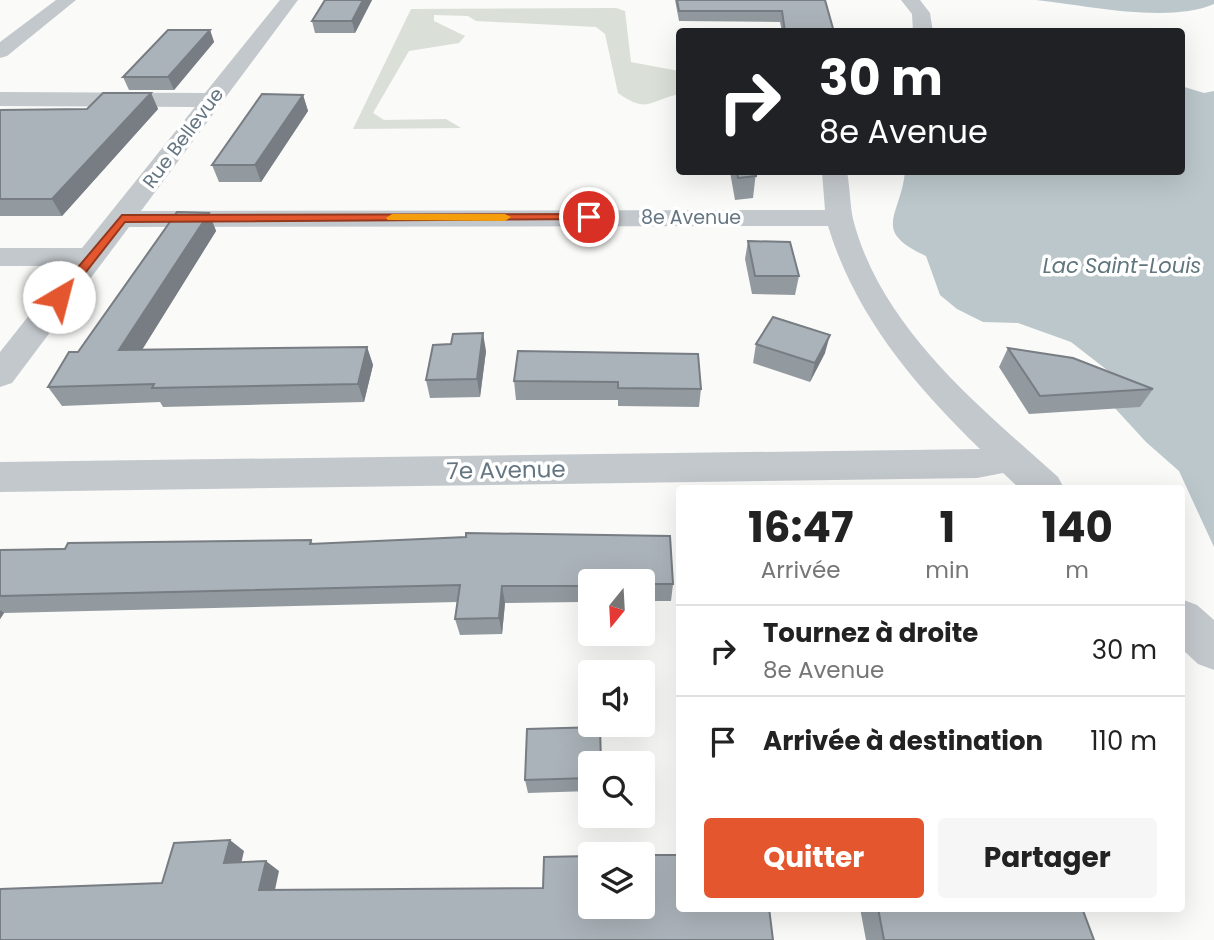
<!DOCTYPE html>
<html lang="fr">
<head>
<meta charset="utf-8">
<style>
	body { margin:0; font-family:Poppins,sans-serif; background:#f6f6f6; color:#222; height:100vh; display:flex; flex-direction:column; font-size:26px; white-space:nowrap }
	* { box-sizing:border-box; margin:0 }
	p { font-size:23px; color:#767676 }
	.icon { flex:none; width:38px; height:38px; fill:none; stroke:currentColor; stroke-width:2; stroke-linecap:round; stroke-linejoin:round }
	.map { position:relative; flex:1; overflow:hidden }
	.side { position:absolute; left:676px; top:485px; width:509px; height:427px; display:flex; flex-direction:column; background:#fff; border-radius:7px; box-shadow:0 7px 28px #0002 }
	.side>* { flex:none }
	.banner { position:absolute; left:676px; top:28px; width:509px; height:147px; border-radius:7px; box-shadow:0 7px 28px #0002; background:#202124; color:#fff; overflow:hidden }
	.needle { width:46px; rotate:198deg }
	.controls { position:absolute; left:578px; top:569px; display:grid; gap:14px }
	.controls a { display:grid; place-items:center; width:77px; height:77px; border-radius:7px; background:#fff; box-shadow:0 7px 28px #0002; font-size:35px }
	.pin { position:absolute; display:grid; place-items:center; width:60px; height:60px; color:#fff; margin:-30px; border:4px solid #fff; border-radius:50%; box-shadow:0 2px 7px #0007 }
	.me { position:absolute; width:77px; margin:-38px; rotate:37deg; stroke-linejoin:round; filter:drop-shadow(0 0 5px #0008) }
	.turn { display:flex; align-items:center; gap:24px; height:147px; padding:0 28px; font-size:32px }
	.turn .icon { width:91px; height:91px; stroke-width:2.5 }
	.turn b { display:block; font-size:49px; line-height:60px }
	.eta { display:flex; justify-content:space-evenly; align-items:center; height:119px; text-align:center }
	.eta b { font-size:42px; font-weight:700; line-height:49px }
	.button { display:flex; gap:14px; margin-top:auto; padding:14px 28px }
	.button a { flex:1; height:80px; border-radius:7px; background:#e4572e; color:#fff; font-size:28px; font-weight:700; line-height:80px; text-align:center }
	.button a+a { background:#f6f6f6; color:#222 }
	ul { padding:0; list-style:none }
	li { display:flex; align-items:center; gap:21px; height:91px; padding:0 28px; border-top:2px solid #e0e0e0 }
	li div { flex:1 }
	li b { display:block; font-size:26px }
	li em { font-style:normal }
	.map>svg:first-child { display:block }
</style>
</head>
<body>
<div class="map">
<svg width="1214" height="940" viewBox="0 0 1214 940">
	<rect width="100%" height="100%" fill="#fafaf8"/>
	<path fill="#dadfd7" d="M616 8 625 11 631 62 679 71V94C648 101 648 114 618 93L605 34 596 27 476 21 468 16 434 15V21L465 36 459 43 409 51 373 113 384 120 446 119 461 128 353 129 411 9Z"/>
	<g fill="#bbc7cb">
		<path d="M1036 0H1214V4C1168 24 1085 5 1036 0Z"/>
		<path d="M1181 86 1204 93 1214 91V547L1179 471 1146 442 1112 405 1125 384 1071 342 1018 323 983 322 957 309 940 295 926 256C870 231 901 215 905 172H1181Z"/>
	</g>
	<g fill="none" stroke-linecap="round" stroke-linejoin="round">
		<g fill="#c3c8cc" fill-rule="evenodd">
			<path d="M56 0H76L7 56 0 58V42Z"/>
			<path d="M280 0H298L141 211 825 210 822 172H847C850 187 850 205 853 219 881 328 979 406 1058 477L1064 488H1019L1003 473 977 478 0 492V462L980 449C914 385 855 315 828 226L129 227 12 383 0 387V352L68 266H0V248H82L195 107 0 106V92L205 93Z"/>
			<path d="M901 0H920L930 13 933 32H913L912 14Z"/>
			<path d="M1181 599 1197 605 1214 620V670L1198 664 1181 648Z"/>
		</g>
	</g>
	<g fill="#929a9f">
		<path d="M372 0 355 33H315L312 21Z"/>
		<path d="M675 0H825L834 32H782L780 22 679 21Z"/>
		<path d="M210 30 214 42 174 90H129L123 77Z"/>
		<path d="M151 93 158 109 62 216H0V110L87 109Z"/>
		<path d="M303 95 308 111 261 182H219L212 165Z"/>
		<path d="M730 172H756L753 198 735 200Z"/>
		<path d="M209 213 216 231 142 350 367 347 373 365 364 402 163 407 160 402 62 406 48 387 78 352Z"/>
		<path d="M748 241 799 276 795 295 752 294 745 259Z"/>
		<path d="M451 344 486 351 480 397 430 398 426 380Z"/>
		<path d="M756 344 825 353 810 382 753 363Z"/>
		<path d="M1008 348 1153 389 1140 407 1029 414 999 367Z"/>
		<path d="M518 351 701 389 699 407 618 406V400H516L514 381Z"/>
		<path d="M311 540 313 544 673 584 671 601H642V581H590V620H581L580 602 505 603 502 634 460 635 455 619 457 602 4 613 0 619V550Z"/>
		<path d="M590 763V791L528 793 525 780Z"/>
		<path d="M860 908H1082L1094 940H866Z"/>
	</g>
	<g fill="#777d82">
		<path d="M363 0H372L355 33 352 21Z"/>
		<path d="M210 30 214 42 174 90 168 77Z"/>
		<path d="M151 93 158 109 62 216 52 199Z"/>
		<path d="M303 95 308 111 261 182 255 165Z"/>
		<path d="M209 213 216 231 130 369 119 350Z"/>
		<path d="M483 333 486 351 480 397 477 379Z"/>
		<path d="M830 335 825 353 810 382 815 363Z"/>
		<path d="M367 347 373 365 364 402 358 384Z"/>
		<path d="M502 586 505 603 502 634 499 618Z"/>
		<path d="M0 610 4 613 0 619Z"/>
		<path d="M230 840 244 851 239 873 224 863Z"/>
		<path d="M266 861 279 871 273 899 259 890Z"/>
	</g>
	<g fill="#aab3b9" stroke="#777d82" stroke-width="2">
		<path d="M325 0H363L352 21H312Z"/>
		<path d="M677 0H825L834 32H785L782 11H679Z"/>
		<path d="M168 30H210L168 77H123Z"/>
		<path d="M103 93H151L52 199H0V110L87 109Z"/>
		<path d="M262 94 303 95 255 165H212Z"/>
		<path d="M737 172H756V176L738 178Z"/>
		<path d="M177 212 209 213 119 350 367 347 358 384 152 388 154 384 48 387 69 352H78Z"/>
		<path d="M748 241 790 242 799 276H755Z"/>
		<path d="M773 317 830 335 815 363 756 344Z"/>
		<path d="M483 333 477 379 426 380 433 345 451 344 453 334Z"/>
		<path d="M1008 348 1073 358 1153 389 1040 396Z"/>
		<path d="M518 351 698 354 701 389 618 388V382L514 381Z"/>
		<path d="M466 533 670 536 673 584H642V581H590V604H580V586H502L499 618 455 619 460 585 0 596V550L65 549 68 543 311 540 310 544 466 537Z"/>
		<path d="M600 727 601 763H590V778L525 780 527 729Z"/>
		<path d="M230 840 224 863 266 861 259 890 543 888 544 857 590 856V906H642V855H679V908H769L773 940H0V889L162 883 174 843Z"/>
		<path d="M878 908H1082L1094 940H884Z"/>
	</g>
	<path fill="#e4572e" stroke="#94391e" stroke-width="2" d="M589 214 595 217 593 219 125 222 64 300 53 297 122 215Z"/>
	<path fill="#f59e0b" d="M392 214H505L511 217 505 221 388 220 386 218Z"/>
	<g text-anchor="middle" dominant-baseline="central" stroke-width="7" stroke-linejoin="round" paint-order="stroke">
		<g font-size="19" fill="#657683" stroke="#fff">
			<text transform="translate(183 138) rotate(-53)">Rue Bellevue</text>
			<text x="691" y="217">8e Avenue</text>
		</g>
		<g font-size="21" font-style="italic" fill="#60757c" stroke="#fff">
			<text x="1122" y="265">Lac Saint-Louis</text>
		</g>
		<g font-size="23" fill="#657683" stroke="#fff">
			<text transform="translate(506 470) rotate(-1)">7e Avenue</text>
		</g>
	</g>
</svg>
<div class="controls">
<a><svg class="needle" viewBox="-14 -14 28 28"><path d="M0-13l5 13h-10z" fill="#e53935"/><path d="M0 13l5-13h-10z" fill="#767676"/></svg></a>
<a><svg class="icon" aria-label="sound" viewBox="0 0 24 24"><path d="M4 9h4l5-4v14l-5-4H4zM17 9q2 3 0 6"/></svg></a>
<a><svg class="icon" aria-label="search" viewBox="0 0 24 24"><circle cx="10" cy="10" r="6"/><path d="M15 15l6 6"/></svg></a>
<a><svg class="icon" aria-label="layers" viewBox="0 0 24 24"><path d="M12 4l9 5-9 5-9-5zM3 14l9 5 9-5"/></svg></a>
</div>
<div class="pin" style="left:589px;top:217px;background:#d93025"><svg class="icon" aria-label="arrive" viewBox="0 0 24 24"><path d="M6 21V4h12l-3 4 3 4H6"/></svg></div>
<svg class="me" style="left:59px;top:297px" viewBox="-20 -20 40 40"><circle r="19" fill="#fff"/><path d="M0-13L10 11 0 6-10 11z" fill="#e4572e"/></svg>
<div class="banner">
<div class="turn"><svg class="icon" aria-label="right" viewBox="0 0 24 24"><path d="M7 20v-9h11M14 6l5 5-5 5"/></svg><div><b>30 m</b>8e Avenue</div></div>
</div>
<section class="side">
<div class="eta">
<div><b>16:47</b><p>Arrivée</p></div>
<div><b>1</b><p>min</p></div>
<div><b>140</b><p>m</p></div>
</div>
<ul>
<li><svg class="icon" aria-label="right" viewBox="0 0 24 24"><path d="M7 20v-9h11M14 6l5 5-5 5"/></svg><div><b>Tournez à droite</b><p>8e Avenue</p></div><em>30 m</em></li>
<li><svg class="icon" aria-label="arrive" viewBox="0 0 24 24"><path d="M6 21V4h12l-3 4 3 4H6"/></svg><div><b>Arrivée à destination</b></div><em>110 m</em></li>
</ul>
<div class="button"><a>Quitter</a><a>Partager</a></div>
</section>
</div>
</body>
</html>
